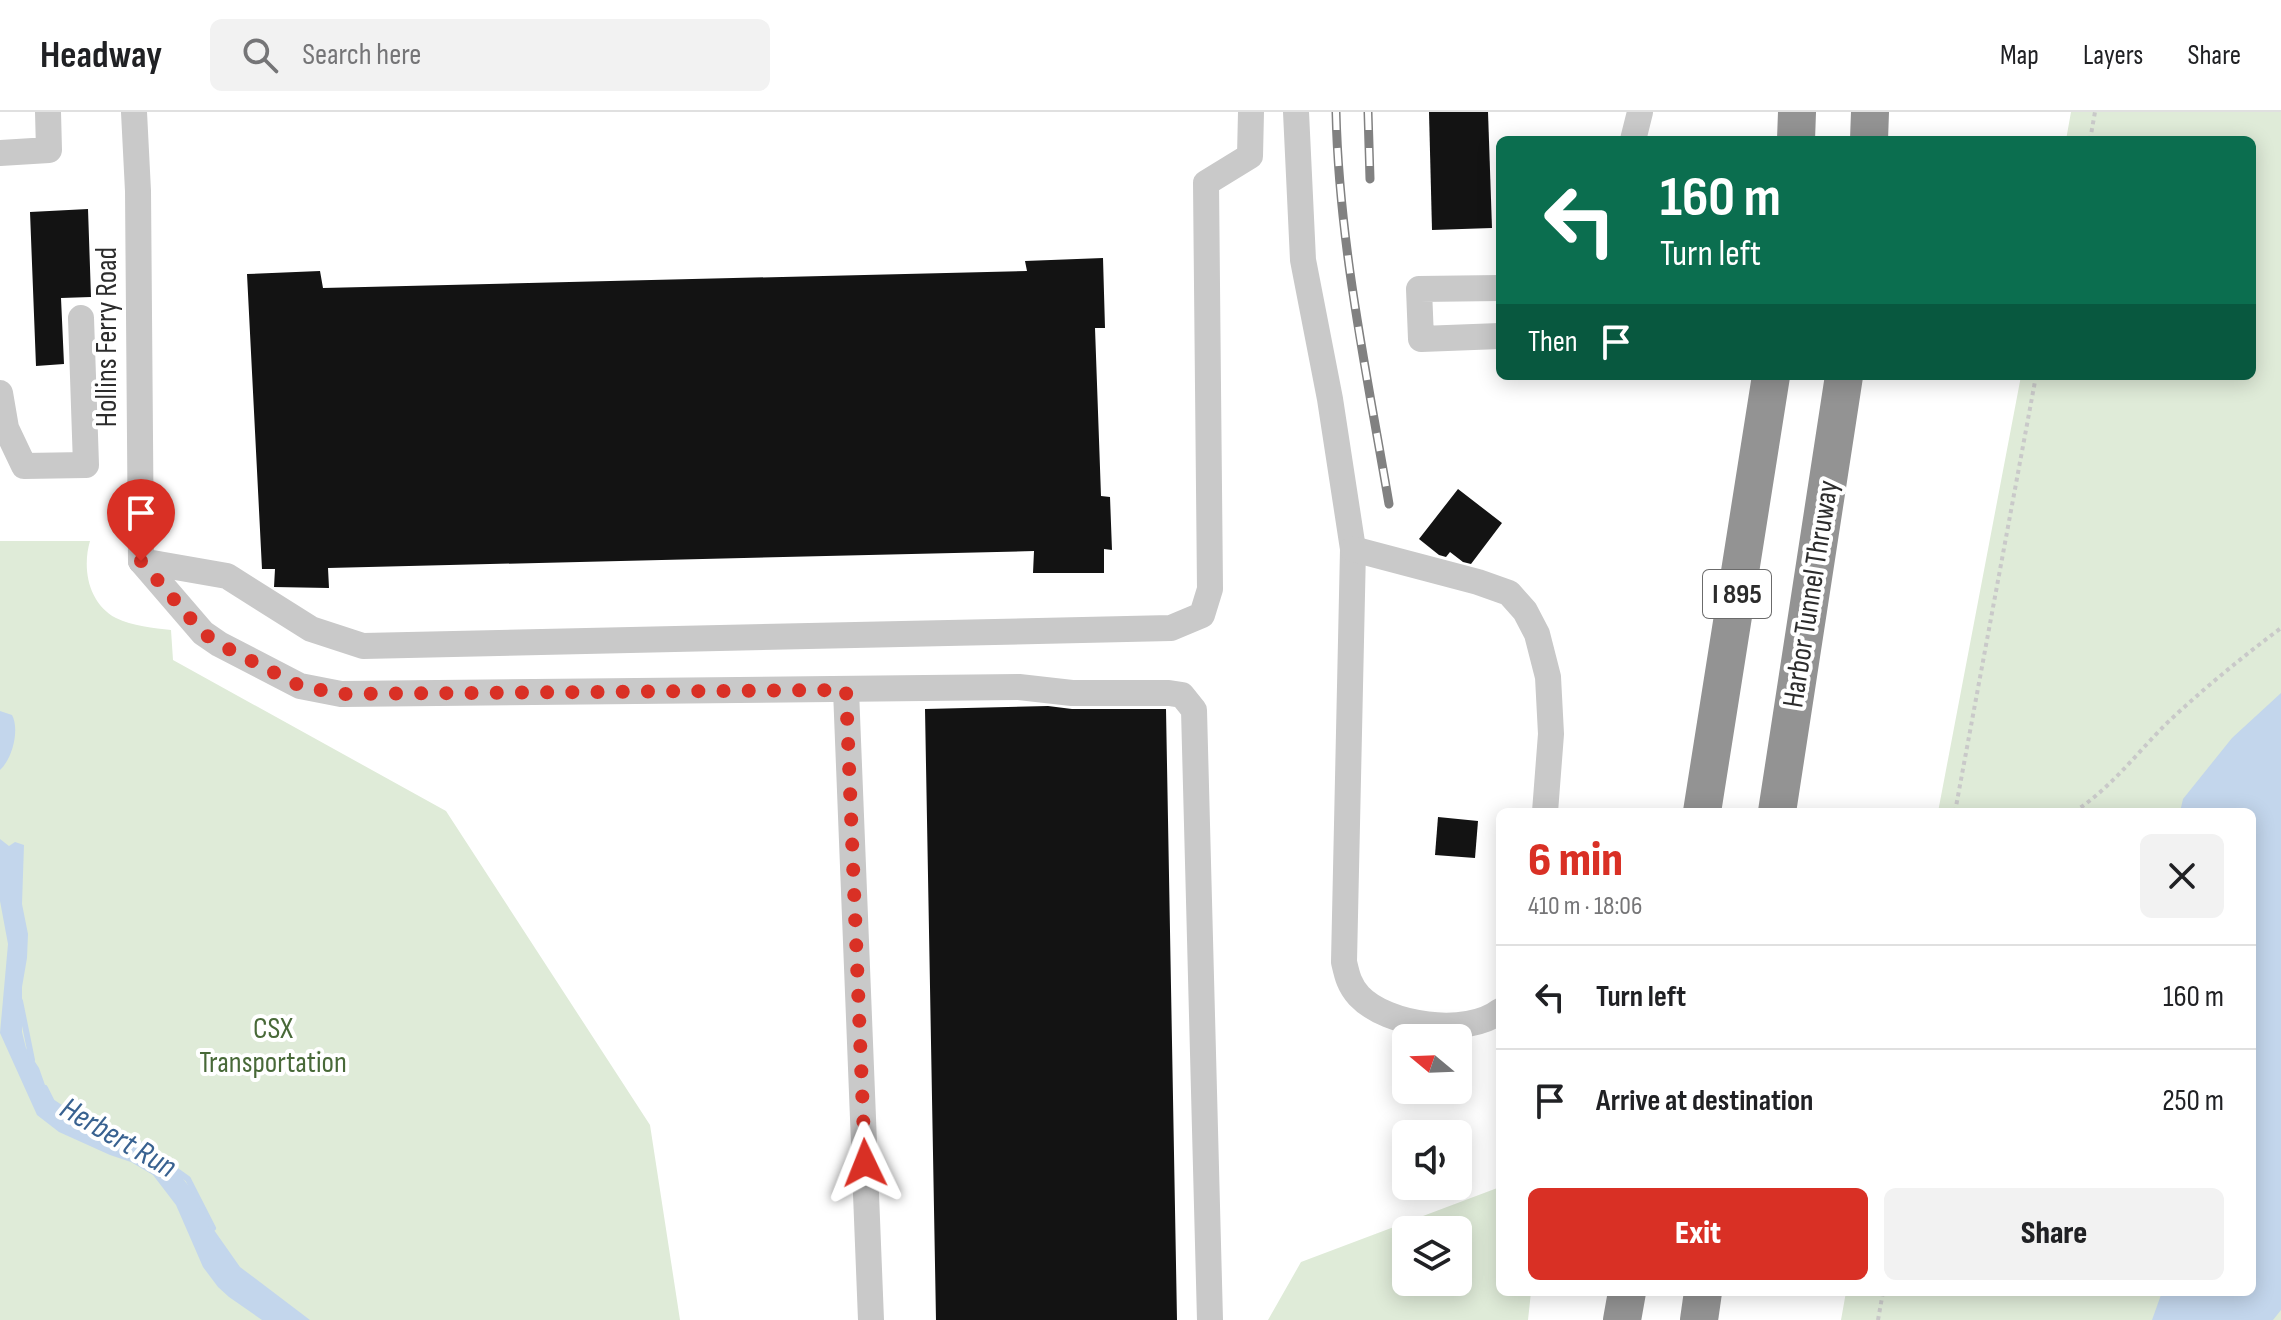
<!DOCTYPE html>
<html lang="en">
<head>
<meta charset="utf-8">
<style>
	body { margin:0; font-family:"Sofia Sans Condensed",sans-serif; background:#f2f2f2; color:#202124; height:100vh; display:flex; flex-direction:column; font-size:30px; white-space:nowrap }
	* { box-sizing:border-box; margin:0 }
	p { font-size:26px; color:#757577 }
	.icon { flex:none; width:44px; height:44px; fill:none; stroke:currentColor; stroke-width:2; stroke-linecap:round; stroke-linejoin:round }
	.map { position:relative; flex:1; overflow:hidden }
	.side { position:absolute; left:1496px; top:696px; width:760px; height:488px; display:flex; flex-direction:column; background:#fff; border-radius:12px; box-shadow:0 4px 20px #0003 }
	.side>* { flex:none }
	.hud { position:absolute; left:1496px; top:24px; width:760px; height:244px; border-radius:12px; box-shadow:0 4px 20px #0003; background:#0b6e4f; color:#fff; overflow:hidden }
	.needle { width:52px; rotate:289deg }
	.tools { position:absolute; left:1392px; top:912px; display:grid; gap:16px }
	.tools a { display:grid; place-items:center; width:80px; height:80px; border-radius:12px; background:#fff; box-shadow:0 4px 20px #0003; font-size:40px }
	.pin { position:absolute; display:grid; place-items:center; width:68px; height:68px; color:#fff; margin:-82px -34px; border-radius:50% 50% 50% 0; rotate:-45deg; box-shadow:0 0 8px #0007 }
	.pin .icon { rotate:45deg }
	.me { position:absolute; width:88px; margin:-44px; rotate:358deg; stroke-linejoin:round; filter:drop-shadow(0 0 6px #0008) }
	.turn { display:flex; align-items:center; gap:28px; height:168px; padding:0 32px; font-size:36px }
	.turn .icon { width:104px; height:104px; stroke-width:2.5 }
	.turn b { display:block; font-size:56px; line-height:68px }
	.then { display:flex; align-items:center; height:76px; padding:0 32px; background:#0003; gap:16px; font-size:30px }
	.round { display:grid; place-items:center; flex:none; width:84px; height:84px; border-radius:12px; background:#f2f2f2 }
	.overview { display:flex; align-items:center; justify-content:space-between; height:136px; padding:0 32px }
	h1 { font-size:48px; font-weight:800; line-height:60px; color:#d93025 }
	.button { display:flex; gap:16px; margin-top:auto; padding:16px 32px }
	.button a { flex:1; height:92px; border-radius:12px; background:#d93025; color:#fff; font-size:32px; font-weight:800; line-height:92px; text-align:center }
	.button a+a { background:#f2f2f2; color:#202124 }
	ul { padding:0; list-style:none }
	li { display:flex; align-items:center; gap:24px; height:104px; padding:0 32px; border-top:2px solid #e0e0e0 }
	li div { flex:1 }
	li b { display:block; font-size:30px }
	li em { font-style:normal }
	header { display:flex; align-items:center; gap:48px; box-sizing:border-box; height:112px; padding:0 40px; background:#fff; border-bottom:2px solid #e0e0e0 }
	header strong { font-size:38px }
	nav { display:flex; gap:44px; margin-inline-start:auto; font-size:28px }
	.search { width:560px; height:72px; background:#f2f2f2; display:flex; align-items:center; gap:20px; box-sizing:border-box; padding:0 28px; border-radius:12px; color:#757577; font-size:30px }
	.map>svg:first-child { display:block }
</style>
</head>
<body>
<header>
<strong>Headway</strong>
<div class="search"><svg class="icon" aria-label="search" viewBox="0 0 24 24"><circle cx="10" cy="10" r="6"/><path d="M15 15l6 6"/></svg>Search here</div>
<nav><a>Map</a><a>Layers</a><a>Share</a></nav>
</header>
<div class="map">
<svg width="2281" height="1208" viewBox="0 0 2281 1208">
	<rect width="100%" height="100%" fill="#fff"/>
	<g fill="#dfebd8" fill-rule="evenodd">
		<path d="M2071 0H2281V1208H1841L1846 1180H2252V700H1938L2021 264H2252V28H2066Z"/>
		<path d="M0 429H90C82 456 88 491 116 506 132 514 154 516 171 518L173 548 446 699 650 1013 680 1208H0Z"/>
		<path d="M1500 1075V1180H1531L1528 1208H1268L1301 1150ZM1406 1118H1458V1170H1406Z"/>
	</g>
	<g fill="#c3d6ec">
		<path d="M2281 581V1198L2273 1208H2152L2162 1180H2252V700H2180L2183 687 2232 626Z"/>
		<path d="M0 599 12 603C20 618 12 647 0 658Z"/>
		<path d="M0 727 9 734 15 730 24 733 22 792 28 822 27 846 22 875V920L26 936 39 956 51 990 62 999 84 1002 127 1020 169 1049 203 1092 214 1118 240 1155 310 1208H262L229 1185 218 1175 203 1155 176 1093 153 1063 131 1050 110 1043 59 1020 37 1003 0 921 8 832 0 789Z"/>
	</g>
	<g fill="none" stroke-linecap="round" stroke-linejoin="round">
		<g stroke="#c3d6ec" stroke-width="6">
			<path d="M20 889 32 948"/>
			<path d="M45 976 52 990 70 1002"/>
			<path d="M174 1057 188 1067 213 1116"/>
		</g>
	</g>
	<g fill="#131313">
		<path d="M1429 0H1488L1492 116 1432 118Z"/>
		<path d="M88 97 91 185 61 186 64 252 36 254 30 100Z"/>
		<path d="M1103 146 1105 216H1095L1101 384 1110 385 1112 438 1104 437V461H1033L1034 439 328 456 329 476 274 475 275 457H262L247 162 320 159 323 176 1027 159 1025 149Z"/>
		<path d="M1458 377 1502 411 1471 452 1463 450 1450 440 1446 445 1439 443 1419 427Z"/>
		<path d="M1048 594 1072 597H1166L1177 1208H936L925 597Z"/>
		<path d="M1438 705 1478 709 1475 746 1435 743Z"/>
	</g>
	<g fill="none" stroke-linecap="round" stroke-linejoin="round">
		<g stroke="#c9c9c9" stroke-width="4" stroke-dasharray="4 4" stroke-linecap="butt">
			<path d="M2090 28 2095 0"/>
			<path d="M1955 700 2036 264"/>
			<path d="M2074 700C2111 676 2136 642 2167 611 2203 577 2241 546 2281 516"/>
			<path d="M1878 1208 1883 1180"/>
		</g>
		<g stroke="#c9c9c9" stroke-width="26">
			<path d="M134 0 138 79 141 449"/>
			<path d="M1296 0 1303 148 1330 287 1353 437 1344 850C1347 863 1349 873 1359 884 1387 914 1467 925 1500 899"/>
			<path d="M1633 28 1640 0"/>
			<path d="M0 41 49 38 48 0"/>
			<path d="M1500 176 1419 177 1421 227 1500 224"/>
			<path d="M0 281 6 316 24 354 86 353 81 206"/>
			<path d="M1353 437 1478 470 1509 481 1525 499 1537 522 1548 565 1551 622 1545 700"/>
			<path d="M141 449 203 521 219 532 300 574 341 582 1019 575 1072 581H1169L1182 583 1194 598 1210 1208"/>
			<path d="M141 449 227 464 311 517 363 534 1171 516 1202 503 1210 477 1206 71 1250 44 1251 0"/>
			<path d="M846 578 871 1208"/>
		</g>
		<g stroke="#939393" stroke-width="38">
			<path d="M1796 28 1797 0"/>
			<path d="M1869 28 1870 0"/>
			<path d="M1702 700 1771 264"/>
			<path d="M1777 700 1844 264"/>
			<path d="M1622 1208 1627 1180"/>
			<path d="M1699 1208 1703 1180"/>
		</g>
		<g stroke="#818181" stroke-width="9">
			<g id="rail">
				<path d="M1336 0C1339 132 1367 262 1389 392"/>
				<path d="M1368 0 1370 67"/>
			</g>
		</g>
		<use href="#rail" stroke="#fff" stroke-width="6" stroke-dasharray="18" stroke-linecap="butt"/>
	</g>
	<g fill="none" stroke-linecap="round" stroke-linejoin="round">
		<path stroke="#d93025" stroke-width="14" stroke-dasharray="0 25.2" d="M141 449 203 521 219 532 300 574 341 582 846 578 865 1051"/>
	</g>
	<g text-anchor="middle" dominant-baseline="central" stroke-width="8" stroke-linejoin="round" paint-order="stroke">
		<rect fill="#fff" stroke="#6b6b6b" stroke-width="2" x="1703" y="458" width="68" height="48" rx="6"/>
		<g font-size="28" font-weight="bold" fill="#2c2c2c">
			<text x="1737" y="482">I 895</text>
		</g>
		<g font-size="30" fill="#2c2c2c" stroke="#fff">
			<text transform="translate(107 225) rotate(-90)">Hollins Ferry Road</text>
			<text transform="translate(1811 482) rotate(-81)">Harbor Tunnel Thruway</text>
		</g>
		<g font-size="30" fill="#486938" stroke="#fff">
			<text x="273" y="917">CSX<tspan x="273" dy="34">Transportation</tspan></text>
		</g>
		<g font-size="32" font-style="italic" fill="#386190" stroke="#fff">
			<text transform="translate(118 1026) rotate(30)">Herbert Run</text>
		</g>
	</g>
</svg>
<div class="tools">
<a><svg class="needle" viewBox="-14 -14 28 28"><path d="M0-13l5 13h-10z" fill="#e53935"/><path d="M0 13l5-13h-10z" fill="#757577"/></svg></a>
<a><svg class="icon" aria-label="sound" viewBox="0 0 24 24"><path d="M4 9h4l5-4v14l-5-4H4zM17 9q2 3 0 6"/></svg></a>
<a><svg class="icon" aria-label="layers" viewBox="0 0 24 24"><path d="M12 4l9 5-9 5-9-5zM3 14l9 5 9-5"/></svg></a>
</div>
<div class="pin" style="left:141px;top:449px;background:#d93025"><svg class="icon" aria-label="arrive" viewBox="0 0 24 24"><path d="M6 21V4h12l-3 4 3 4H6"/></svg></div>
<svg class="me" style="left:865px;top:1051px" viewBox="-20 -20 40 40"><path d="M0-17L14 15 0 8-14 15z" fill="#d93025" stroke="#fff" stroke-width="4"/></svg>
<div class="hud">
<div class="turn"><svg class="icon" aria-label="left" viewBox="0 0 24 24"><path d="M17 20v-9H6M10 6l-5 5 5 5"/></svg><div><b>160 m</b>Turn left</div></div>
<div class="then">Then<svg class="icon" aria-label="arrive" viewBox="0 0 24 24"><path d="M6 21V4h12l-3 4 3 4H6"/></svg></div>
</div>
<section class="side">
<div class="overview"><div><h1>6 min</h1><p>410 m · 18:06</p></div><a class="round"><svg class="icon" aria-label="close" viewBox="0 0 24 24"><path d="M6 6l12 12M18 6L6 18"/></svg></a></div>
<ul>
<li><svg class="icon" aria-label="left" viewBox="0 0 24 24"><path d="M17 20v-9H6M10 6l-5 5 5 5"/></svg><div><b>Turn left</b></div><em>160 m</em></li>
<li><svg class="icon" aria-label="arrive" viewBox="0 0 24 24"><path d="M6 21V4h12l-3 4 3 4H6"/></svg><div><b>Arrive at destination</b></div><em>250 m</em></li>
</ul>
<div class="button"><a>Exit</a><a>Share</a></div>
</section>
</div>
</body>
</html>
